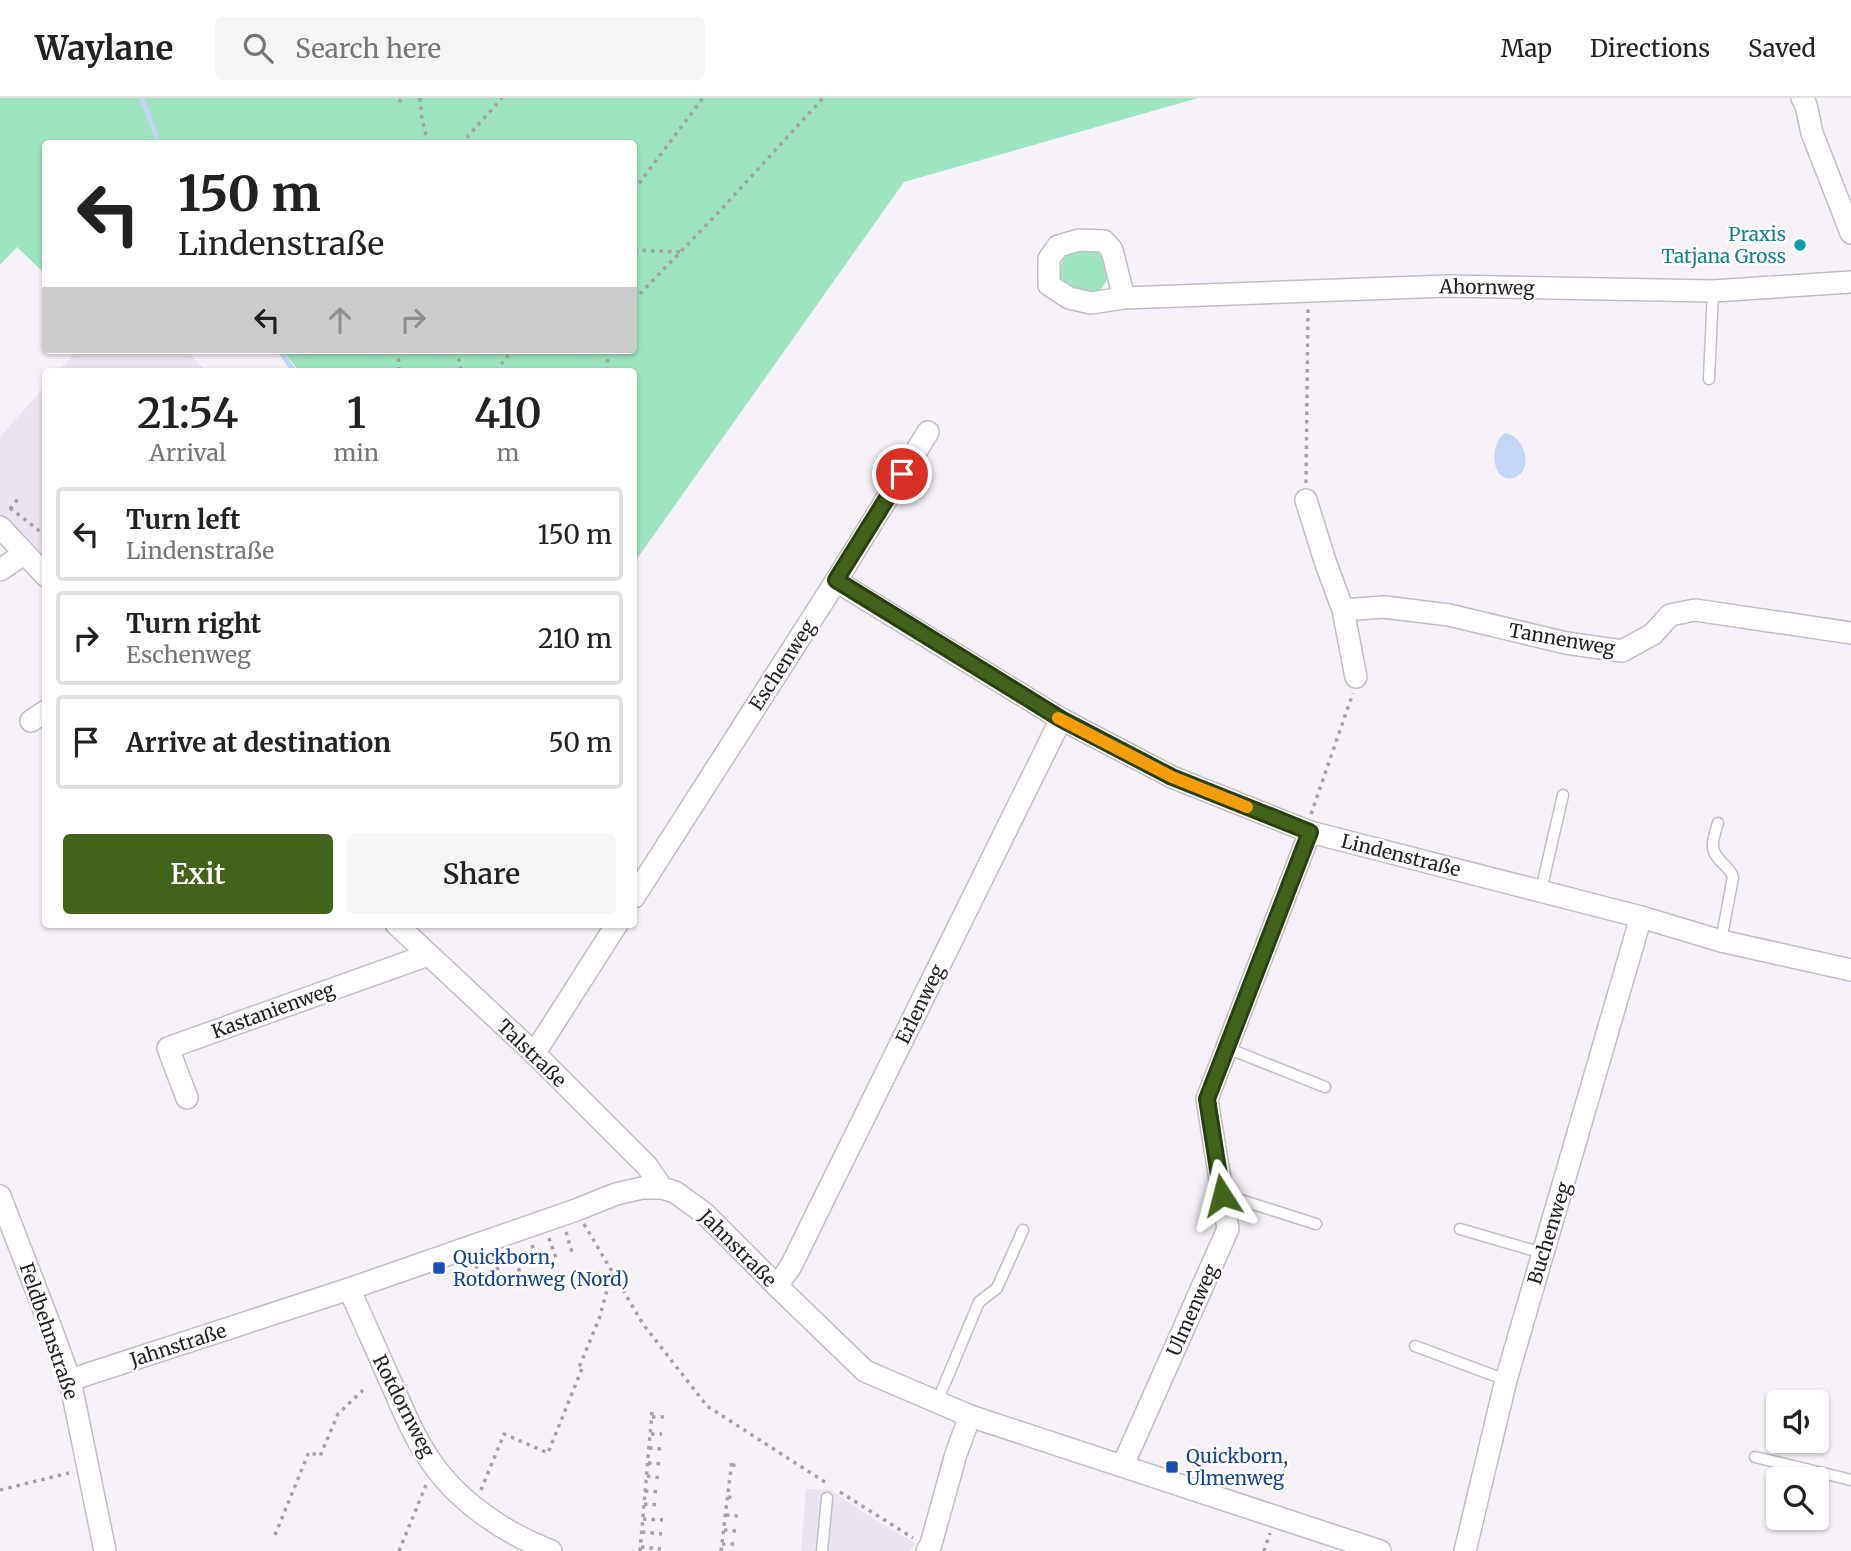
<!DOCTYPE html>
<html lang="en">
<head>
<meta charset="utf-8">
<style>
	body { margin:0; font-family:Merriweather,serif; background:#f6f6f6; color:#222; height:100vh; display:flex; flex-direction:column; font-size:26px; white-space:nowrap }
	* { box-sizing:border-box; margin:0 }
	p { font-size:23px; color:#767676 }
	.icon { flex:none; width:38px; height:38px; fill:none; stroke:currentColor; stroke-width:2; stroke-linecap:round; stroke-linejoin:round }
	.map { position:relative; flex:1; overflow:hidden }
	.details { position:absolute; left:42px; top:270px; width:595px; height:560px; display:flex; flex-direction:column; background:#fff; border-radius:7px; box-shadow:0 2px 5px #0004 }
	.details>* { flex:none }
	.guide { position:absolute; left:42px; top:42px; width:595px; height:214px; border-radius:7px; box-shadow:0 2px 5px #0004; background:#fff; color:#222; overflow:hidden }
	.buttons { position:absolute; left:1766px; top:1292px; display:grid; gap:14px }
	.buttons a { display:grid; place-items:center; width:63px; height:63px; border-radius:7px; background:#fff; box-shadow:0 2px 5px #0004; font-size:35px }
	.pin { position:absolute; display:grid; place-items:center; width:60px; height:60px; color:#fff; margin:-30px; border:4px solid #fff; border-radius:50%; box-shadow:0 2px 7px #0007 }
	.me { position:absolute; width:77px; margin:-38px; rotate:351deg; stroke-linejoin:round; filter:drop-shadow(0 0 5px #0008) }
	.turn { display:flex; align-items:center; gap:24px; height:147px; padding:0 21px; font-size:32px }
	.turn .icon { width:91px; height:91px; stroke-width:2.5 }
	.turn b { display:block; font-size:49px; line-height:60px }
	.lanes { display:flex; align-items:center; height:66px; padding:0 21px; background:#0003; justify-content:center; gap:35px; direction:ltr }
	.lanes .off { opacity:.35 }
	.eta { display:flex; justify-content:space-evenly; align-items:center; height:119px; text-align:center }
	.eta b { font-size:42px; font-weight:600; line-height:49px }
	.cta { display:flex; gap:14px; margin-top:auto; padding:14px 21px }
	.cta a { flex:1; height:80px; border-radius:7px; background:#426319; color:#fff; font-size:28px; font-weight:600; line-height:80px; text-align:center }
	.cta a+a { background:#f6f6f6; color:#222 }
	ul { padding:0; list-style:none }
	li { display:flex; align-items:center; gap:21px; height:94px; margin:0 14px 10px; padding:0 7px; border:4px solid #e0e0e0; border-radius:7px }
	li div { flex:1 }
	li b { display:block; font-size:26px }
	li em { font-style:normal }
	header { display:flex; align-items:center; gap:42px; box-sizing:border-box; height:98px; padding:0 35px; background:#fff; border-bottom:2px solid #e0e0e0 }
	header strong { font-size:33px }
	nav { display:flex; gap:38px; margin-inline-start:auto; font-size:24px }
	.search { width:490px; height:63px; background:#f6f6f6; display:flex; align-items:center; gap:18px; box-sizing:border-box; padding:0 24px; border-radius:7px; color:#767676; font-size:26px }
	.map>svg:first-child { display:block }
</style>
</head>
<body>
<header>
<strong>Waylane</strong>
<div class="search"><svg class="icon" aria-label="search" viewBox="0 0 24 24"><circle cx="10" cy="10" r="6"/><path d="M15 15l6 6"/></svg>Search here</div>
<nav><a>Map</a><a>Directions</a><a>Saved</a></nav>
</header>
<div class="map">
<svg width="1851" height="1453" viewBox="0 0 1851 1453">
	<rect width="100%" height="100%" fill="#f7f2f9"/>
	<g fill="#ebe3f0">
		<path d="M77 252H186L206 273H59Z"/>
		<path d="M45 288V463L0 416V339Z"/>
		<path d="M806 1391 831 1392 858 1411 915 1445 909 1453H801Z"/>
	</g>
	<g fill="#9de5c1">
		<path d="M0 0H1198L904 84 634 465V273H299L282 252H634V46H46L45 176 17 149 0 167Z"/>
		<path d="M1095 152C1115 167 1111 193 1086 198L1062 184C1058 171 1061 162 1071 153Z"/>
	</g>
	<path fill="#c5d5f5" d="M1505 335C1528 339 1533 376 1513 380 1491 385 1489 345 1505 335Z"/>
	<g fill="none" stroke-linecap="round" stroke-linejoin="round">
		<g stroke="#c5d5f5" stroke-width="5">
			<path d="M142 0 159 46"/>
			<path d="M279 252 294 273"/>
		</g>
		<g stroke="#c2bec4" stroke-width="13">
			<g id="service">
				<path d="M1709 281 1713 193"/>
				<path d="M1718 725C1716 732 1712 742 1713 749 1714 762 1730 768 1733 779L1721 843"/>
				<path d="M1541 792 1563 697"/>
				<path d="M1227 950 1325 989"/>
				<path d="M1222 1096 1316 1126"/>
				<path d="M1460 1131 1542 1155"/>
				<path d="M1415 1248 1506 1282"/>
				<path d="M937 1304 979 1204 997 1190 1023 1132"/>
				<path d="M1755 1359 1851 1382"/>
				<path d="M822 1453 827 1400"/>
			</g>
		</g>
		<g stroke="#c2bec4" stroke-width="24">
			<g id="minor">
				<path d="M1802 0 1806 7 1812 35 1851 135"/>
				<path d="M1124 200 1112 152 1104 143 1079 142 1058 148 1049 161V187L1069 200 1091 205 1124 200 1447 188 1713 193 1851 184"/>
				<path d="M1306 402 1325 463 1343 512 1356 579"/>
				<path d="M0 429 46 478"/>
				<path d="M0 472 24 456"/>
				<path d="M836 483 1061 621 1172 679 1310 734 1641 819 1721 843 1851 872"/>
				<path d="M1343 512 1384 509 1449 517 1566 545 1622 553 1653 536 1670 517 1695 512 1851 535"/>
				<path d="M31 623 46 613"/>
				<path d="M634 799 836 483 928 334"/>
				<path d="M396 826 537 958 647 1068 662 1090"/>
				<path d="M534 956 617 826"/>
				<path d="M187 1000 168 950 428 857"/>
				<path d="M0 1098 51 1230 70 1282 105 1453"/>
				<path d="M777 1188 791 1168 813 1123 1061 621"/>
				<path d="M349 1191C364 1223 378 1256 393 1289 403 1312 412 1335 426 1356 454 1401 502 1434 551 1453"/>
				<path d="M70 1282 349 1191 576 1112 616 1096 642 1090H662L675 1094 704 1115 777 1188 865 1273 970 1318 1380 1453"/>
				<path d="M1123 1367 1228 1131 1207 1001 1310 734"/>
				<path d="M927 1453 931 1446 956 1356 970 1318"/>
				<path d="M1465 1453 1506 1282 1641 819"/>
			</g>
		</g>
		<g stroke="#a6a2a7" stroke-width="3.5" stroke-dasharray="3.5 5" stroke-linecap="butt">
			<path d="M420 0 422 21 428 46"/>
			<path d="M399 4 402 0"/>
			<path d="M461 46 502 0"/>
			<path d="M634 92 703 0"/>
			<path d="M634 152 680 154"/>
			<path d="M634 202 717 116 823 0"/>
			<path d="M398 252 399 273"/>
			<path d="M457 252 461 273"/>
			<path d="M496 273 512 252"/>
			<path d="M607 273 608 252"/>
			<path d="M1306 385 1308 211"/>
			<path d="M10 410 46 438"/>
			<path d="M10 411 20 398"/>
			<path d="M1311 716 1353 595"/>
			<path d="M584 1126 643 1226 707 1308 828 1386"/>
			<path d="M566 1134 572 1154"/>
			<path d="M549 1140 556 1160"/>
			<path d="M532 1147 538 1166"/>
			<path d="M513 1154 521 1178"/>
			<path d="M494 1161 502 1184"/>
			<path d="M476 1167 484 1190"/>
			<path d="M652 1319H664"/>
			<path d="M651 1336H662"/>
			<path d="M649 1350 661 1351"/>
			<path d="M648 1365 663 1366"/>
			<path d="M732 1367 739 1368"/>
			<path d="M647 1378 662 1380"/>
			<path d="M0 1392 69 1375"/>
			<path d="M481 1392 504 1336 548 1355 583 1268 580 1267 599 1221 612 1174"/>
			<path d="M645 1393 661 1394"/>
			<path d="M840 1394 913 1440"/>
			<path d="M728 1399 736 1400"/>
			<path d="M644 1406 660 1407"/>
			<path d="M726 1417 739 1418"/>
			<path d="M643 1421 663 1422"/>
			<path d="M724 1432 737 1433"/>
			<path d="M642 1434 662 1436"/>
			<path d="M275 1437 309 1354 320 1358 338 1316 363 1292"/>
			<path d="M722 1446H736"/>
			<path d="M641 1449 661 1451"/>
			<path d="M399 1453 426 1387"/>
			<path d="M640 1453 652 1314"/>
			<path d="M721 1453 732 1362"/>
			<path d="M1264 1453 1270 1435"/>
		</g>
		<use href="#service" stroke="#fff" stroke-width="10"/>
		<use href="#minor" stroke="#fff" stroke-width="21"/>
	</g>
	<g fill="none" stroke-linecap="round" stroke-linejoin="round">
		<g stroke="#2b4010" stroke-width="18">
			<path id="route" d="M902 376 836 482 1061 621 1172 679 1310 734 1207 1001 1222 1097"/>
		</g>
		<use href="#route" stroke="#426319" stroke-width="12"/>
		<path stroke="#f59e0b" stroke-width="12" d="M1058 620 1172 679 1247 709"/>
	</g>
	<circle fill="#0f9aa8" stroke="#fff" stroke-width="2.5" cx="1800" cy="147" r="7"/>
	<g fill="#1a4fb4" stroke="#fff" stroke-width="2.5">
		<rect x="432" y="1163" width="14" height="14" rx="3.5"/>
		<rect x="1165" y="1362" width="14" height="14" rx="3.5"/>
	</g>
	<g text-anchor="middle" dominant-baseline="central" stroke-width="5" stroke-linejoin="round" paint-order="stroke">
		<g font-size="19" fill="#0d838f" stroke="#fff" text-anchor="end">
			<text x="1786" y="136">Praxis<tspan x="1786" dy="22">Tatjana Gross</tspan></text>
		</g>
		<g font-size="19" fill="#201f21" stroke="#fff">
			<text transform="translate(1487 189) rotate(1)">Ahornweg</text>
			<text transform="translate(1562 541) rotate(10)">Tannenweg</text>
			<text transform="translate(782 567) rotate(-57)">Eschenweg</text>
			<text transform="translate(1401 757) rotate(14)">Lindenstraße</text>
			<text transform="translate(920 906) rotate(-64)">Erlenweg</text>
			<text transform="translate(273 912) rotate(-20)">Kastanienweg</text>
			<text transform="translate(532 955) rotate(44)">Talstraße</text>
			<text transform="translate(1549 1135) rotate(-73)">Buchenweg</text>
			<text transform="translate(738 1150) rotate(45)">Jahnstraße</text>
			<text transform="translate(1192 1212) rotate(-66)">Ulmenweg</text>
			<text transform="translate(49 1233) rotate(71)">Feldbehnstraße</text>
			<text transform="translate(178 1247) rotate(-18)">Jahnstraße</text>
			<text transform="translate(404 1308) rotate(63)">Rotdornweg</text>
		</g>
		<g font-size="19" fill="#164399" stroke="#fff" text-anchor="start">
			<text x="453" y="1159">Quickborn,<tspan x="453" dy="22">Rotdornweg (Nord)</tspan></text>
			<text x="1186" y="1358">Quickborn,<tspan x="1186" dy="22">Ulmenweg</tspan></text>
		</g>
	</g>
</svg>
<div class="buttons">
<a><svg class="icon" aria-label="sound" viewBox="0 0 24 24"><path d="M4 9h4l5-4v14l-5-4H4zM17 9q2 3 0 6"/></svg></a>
<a><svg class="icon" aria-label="search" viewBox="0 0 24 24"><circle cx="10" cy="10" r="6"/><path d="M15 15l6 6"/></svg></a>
</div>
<div class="pin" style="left:902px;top:376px;background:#d93025"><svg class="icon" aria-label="arrive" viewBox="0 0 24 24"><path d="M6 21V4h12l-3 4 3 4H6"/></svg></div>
<svg class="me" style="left:1222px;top:1097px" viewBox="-20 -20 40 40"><path d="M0-17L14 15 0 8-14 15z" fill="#426319" stroke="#fff" stroke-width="4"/></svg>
<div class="guide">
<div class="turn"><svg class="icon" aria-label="left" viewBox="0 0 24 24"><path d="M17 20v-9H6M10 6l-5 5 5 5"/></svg><div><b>150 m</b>Lindenstraße</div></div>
<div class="lanes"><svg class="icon" aria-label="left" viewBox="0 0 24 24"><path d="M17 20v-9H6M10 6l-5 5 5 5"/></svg><svg class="icon off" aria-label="ahead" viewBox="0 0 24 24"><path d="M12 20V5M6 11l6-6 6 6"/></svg><svg class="icon off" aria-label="right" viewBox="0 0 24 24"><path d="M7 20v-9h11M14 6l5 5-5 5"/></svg></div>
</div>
<section class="details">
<div class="eta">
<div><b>21:54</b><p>Arrival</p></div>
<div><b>1</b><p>min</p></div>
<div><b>410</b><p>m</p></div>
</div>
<ul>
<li><svg class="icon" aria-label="left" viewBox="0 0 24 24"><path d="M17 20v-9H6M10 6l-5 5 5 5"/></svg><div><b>Turn left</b><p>Lindenstraße</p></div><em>150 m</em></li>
<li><svg class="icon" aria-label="right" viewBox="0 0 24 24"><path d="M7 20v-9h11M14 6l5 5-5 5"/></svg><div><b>Turn right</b><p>Eschenweg</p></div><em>210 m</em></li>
<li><svg class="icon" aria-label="arrive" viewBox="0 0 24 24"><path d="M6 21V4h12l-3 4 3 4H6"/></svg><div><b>Arrive at destination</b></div><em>50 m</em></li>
</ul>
<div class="cta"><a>Exit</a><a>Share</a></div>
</section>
</div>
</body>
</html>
